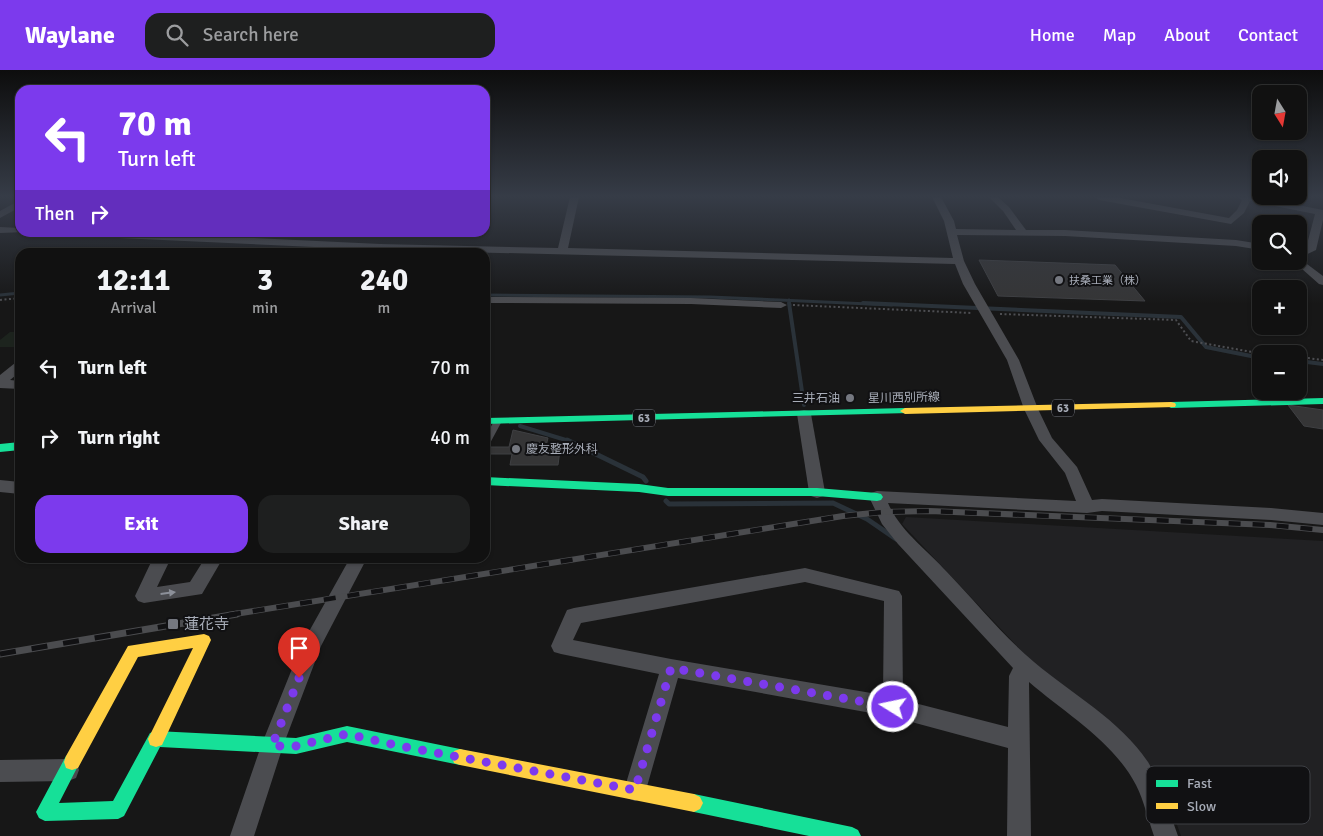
<!DOCTYPE html>
<html lang="en">
<head>
<meta charset="utf-8">
<style>
	body { margin:0; font-family:Signika,"Noto Sans JP",sans-serif; background:#1e1f1f; color:#f1f3f6; height:100vh; display:flex; flex-direction:column; font-size:19px; white-space:nowrap }
	* { box-sizing:border-box; margin:0 }
	p { font-size:16px; color:#9c9d9f }
	.icon { flex:none; width:28px; height:28px; fill:none; stroke:currentColor; stroke-width:2; stroke-linecap:round; stroke-linejoin:round }
	.map { position:relative; flex:1; overflow:hidden }
	.drawer { position:absolute; left:15px; top:178px; width:475px; height:315px; display:flex; flex-direction:column; background:#111; border-radius:15px; box-shadow:0 1px 4px #0004,0 0 0 1px #303131 }
	.drawer>* { flex:none }
	.banner { position:absolute; left:15px; top:15px; width:475px; height:152px; border-radius:15px; box-shadow:0 1px 4px #0004,0 0 0 1px #303131; background:#7c3aed; color:#fff; overflow:hidden }
	.needle { width:32px; rotate:169deg }
	.fabs { position:absolute; left:1252px; top:15px; display:grid; gap:10px }
	.fabs a { display:grid; place-items:center; width:55px; height:55px; border-radius:10px; background:#111; box-shadow:0 1px 4px #0004,0 0 0 1px #303131; font-size:25px }
	.pin { position:absolute; display:grid; place-items:center; width:42px; height:42px; color:#fff; margin:-51px -21px; border-radius:50% 50% 50% 0; rotate:-45deg; box-shadow:0 0 5px #0007 }
	.pin .icon { rotate:45deg }
	.me { position:absolute; width:55px; margin:-28px; rotate:280deg; stroke-linejoin:round; filter:drop-shadow(0 0 4px #0008) }
	.turn { display:flex; align-items:center; gap:18px; height:105px; padding:0 20px; font-size:22px }
	.turn .icon { width:65px; height:65px; stroke-width:2.5 }
	.turn b { display:block; font-size:35px; line-height:42px }
	.then { display:flex; align-items:center; height:48px; padding:0 20px; background:#0003; gap:10px; font-size:19px }
	.eta { display:flex; justify-content:space-evenly; align-items:center; height:85px; text-align:center }
	.eta b { font-size:30px; font-weight:700; line-height:35px }
	.action { display:flex; gap:10px; margin-top:auto; padding:10px 20px }
	.action a { flex:1; height:58px; border-radius:15px; background:#7c3aed; color:#fff; font-size:20px; font-weight:700; line-height:58px; text-align:center }
	.action a+a { background:#1e1f1f; color:#f1f3f6 }
	ul { padding:0; list-style:none }
	li { display:flex; align-items:center; gap:15px; height:70px; padding:0 20px }
	li div { flex:1 }
	li b { display:block; font-size:19px }
	li em { font-style:normal }
	header { display:flex; align-items:center; gap:30px; box-sizing:border-box; height:70px; padding:0 25px; background:#7c3aed; color:#fff }
	header strong { font-size:24px }
	nav { display:flex; gap:28px; margin-inline-start:auto; font-size:18px }
	.search { width:350px; height:45px; background:#1e1f1f; display:flex; align-items:center; gap:12px; box-sizing:border-box; padding:0 18px; border-radius:15px; color:#9c9d9f; font-size:19px }
	.map>svg:first-child { display:block }
</style>
</head>
<body>
<header>
<strong>Waylane</strong>
<div class="search"><svg class="icon" aria-label="search" viewBox="0 0 24 24"><circle cx="10" cy="10" r="6"/><path d="M15 15l6 6"/></svg>Search here</div>
<nav><a>Home</a><a>Map</a><a>About</a><a>Contact</a></nav>
</header>
<div class="map">
<svg width="1323" height="766" viewBox="0 0 1323 766">
	<rect width="100%" height="100%" fill="#171717"/>
	<path fill="#212123" d="M906 447 1323 471V766H1181L1165 721 1143 685 1112 655 1029 589 902 454Z"/>
	<path fill="#1d241e" d="M10 262H20V277H0V270Z"/>
	<g fill="none" stroke-linecap="round" stroke-linejoin="round">
		<g stroke="#2a3239" stroke-width="3">
			<path d="M0 225 20 223"/>
			<path d="M485 225 710 227 892 235"/>
			<path d="M789 230 790 235"/>
		</g>
		<g stroke="#2a3239" stroke-width="4">
			<path d="M789 233 804 335"/>
			<path d="M863 233 1181 247 1206 277 1261 288"/>
			<path d="M1299 291 1323 294"/>
			<path d="M520 356 569 371"/>
		</g>
		<g stroke="#2a3239" stroke-width="5">
			<path d="M567 370 643 407 646 411"/>
			<path d="M666 431 669 434 833 433 867 449 896 469"/>
		</g>
	</g>
	<g fill="#353536" stroke="#3f4043">
		<path d="M979 190 1115 195 1145 231 998 226Z"/>
		<path d="M1288 335 1323 340V359L1304 356Z"/>
		<path d="M513 360 548 368 545 380H560L558 395H510L512 384H485L487 377H509Z"/>
	</g>
	<g fill="none" stroke-linecap="round" stroke-linejoin="round">
		<g stroke="#4d4e52" stroke-width="2" stroke-dasharray="2 2.5" stroke-linecap="butt">
			<path d="M0 230 20 228"/>
			<path d="M793 235 972 243"/>
			<path d="M1000 244 1176 250 1191 271 1263 284"/>
			<path d="M1299 287 1323 290"/>
		</g>
		<path fill="#4b4c50" fill-rule="evenodd" d="M495 349H498L502 351 489 375 485 377V368Z"/>
		<g fill="#4b4c50" fill-rule="evenodd">
			<path d="M570 127H579L568 178 953 188 944 151 932 127H941L954 151 956 159 1016 160 1003 141 989 127H998L1009 137 1026 160H1065L1236 170 1261 174V180L1236 176 1065 166 957 165 964 191 975 214 1019 290 1038 339 1052 368 1077 397 1092 430 1102 429 1271 438 1323 443V455L1271 450 1102 441 1087 443 888 433C900 461 927 480 947 502 976 532 1002 565 1034 592 1072 624 1120 650 1148 692 1162 714 1169 741 1178 766H1154C1148 749 1144 731 1136 715 1113 671 1066 644 1029 612L1031 766H1007L1008 678 893 647 678 608 646 720 643 728 635 731 627 728 624 720 659 604 561 584 554 582 551 576 567 540 574 538 805 498 899 521 902 526 903 630 1008 657 1009 606 1013 598 898 474 882 454 869 427 871 423 877 421 1076 431 1065 403 1039 370 1024 339 1007 290 963 214 955 194 380 180 53 165 48 162H129L380 174 558 178ZM805 512 884 531 883 625 671 589 573 570 581 553Z"/>
			<path d="M1095 127H1115L1229 148 1237 140 1242 130 1238 127H1257L1323 140V150L1316 180 1299 188 1323 206V215L1319 214 1293 191H1299V181L1306 178 1315 144 1250 131 1244 143 1231 154 1099 130Z"/>
			<path d="M20 130V137L0 148V141Z"/>
			<path d="M0 157 20 158V162H24L0 163Z"/>
			<path d="M485 227 691 228 781 232 787 235 781 238 691 234 485 233Z"/>
			<path d="M20 292V302L10 310 20 311V319L0 318V305L15 293Z"/>
			<path d="M804 340 809 341 811 344 825 422 823 426 817 428 811 426 809 422 797 344 799 341Z"/>
			<path d="M0 410 20 412V424L0 422Z"/>
			<path d="M153 488H171L157 517 190 512 205 488H223L202 524 144 533 138 531 135 526Z"/>
			<path d="M350 488H367L321 576 283 676 254 766H230L261 676 302 574Z"/>
			<path d="M68 689 76 692 79 700 76 708 68 711 0 712V690Z"/>
		</g>
		<g fill="#16e098" fill-rule="evenodd">
			<path d="M1323 328V334L1171 338 1166 335 1171 332Z"/>
			<path d="M905 338 909 339 910 341 909 343 485 354V348Z"/>
			<path d="M20 372V380L0 382V374Z"/>
			<path d="M485 407 639 414 668 418H817L877 423 881 424 883 427 881 430 877 431 817 426H668L639 422 485 415Z"/>
			<path d="M347 656 460 679 466 681 468 687 466 693 460 695 347 672 296 684 160 677 124 746 118 749 45 751 39 748 36 742 66 686 72 684 78 686 80 692 59 733 113 731 150 663 156 661 296 668Z"/>
			<path d="M694 724 852 757 858 760 861 766H809L694 742 688 739 685 733 688 727Z"/>
		</g>
		<g fill="#ffcf43" fill-rule="evenodd">
			<path d="M1171 332 1175 333 1176 335 1175 337 905 344 900 341 905 338Z"/>
			<path d="M204 564 209 566 211 570 162 675 156 677 150 675 148 669 193 578 138 587 78 698 72 700 66 698 64 692 66 686 128 576Z"/>
			<path d="M460 679 694 724 700 727 703 733 700 739 694 742 460 695 454 693 452 687 454 681Z"/>
		</g>
		<g stroke="#4b4c4f" stroke-width="6">
			<path id="rail-far1" d="M229 545 843 446 883 442 930 441 1270 455 1323 460"/>
		</g>
		<g stroke="#4b4c4f" stroke-width="7">
			<path id="rail" d="M0 584 237 544"/>
		</g>
		<use href="#rail-far1" stroke="#111113" stroke-width="4.5" stroke-dasharray="12" stroke-linecap="butt"/>
		<use href="#rail" stroke="#111113" stroke-width="5" stroke-dasharray="16" stroke-linecap="butt"/>
	</g>
	<defs><path id="oneway-solid" d="M-6-.8H1V-3.2L6.5 0L1 3.2V.8H-6Z" transform="scale(1.25)"/></defs>
	<use fill="#8c9099" href="#oneway-solid" transform="translate(168 523) rotate(-7)"/>
	<linearGradient id="sky" x2="0" y2="1"><stop stop-color="#0d0d0d"/><stop offset="0.54" stop-color="#363c47"/><stop offset="1" stop-color="#363c47" stop-opacity="0"/></linearGradient>
	<rect width="1323" height="234" fill="url(#sky)"/>
	<g fill="none" stroke-linecap="round" stroke-linejoin="round">
		<path stroke="#7c3aed" stroke-width="9" stroke-dasharray="0 16.2" d="M299 608 272 676H296L347 664 400 676 635 720 671 598 893 637"/>
	</g>
	<g fill="#757880" stroke="#111113" stroke-width="2">
		<circle cx="1059" cy="210" r="5"/>
		<circle cx="850" cy="328" r="5"/>
		<circle cx="516" cy="379" r="5"/>
		<rect x="167" y="548" width="12" height="12" rx="2.5"/>
	</g>
	<g text-anchor="middle" dominant-baseline="central" stroke-width="4" stroke-linejoin="round" paint-order="stroke">
		<g font-size="11" fill="#a8adb8" stroke="#111113" text-anchor="start">
			<text x="1069" y="210">扶桑工業（株）</text>
		</g>
		<g fill="#111113" stroke="#7b7e86" stroke-width="1">
			<rect x="1052" y="329.5" width="22" height="17" rx="4"/>
			<rect x="633" y="339.5" width="22" height="17" rx="4"/>
		</g>
		<g font-size="11" font-weight="bold" fill="#a8adb8">
			<text x="1063" y="338">63</text>
			<text x="644" y="348">63</text>
		</g>
		<g font-size="12" fill="#a8adb8" stroke="#111113" text-anchor="end">
			<text x="840" y="328">三井石油</text>
			<text x="526" y="379" text-anchor="start">慶友整形外科</text>
		</g>
		<g font-size="12" fill="#a8adb8" stroke="#111113">
			<text transform="translate(904 328) rotate(-1)">星川西別所線</text>
		</g>
		<g font-size="15" fill="#a8adb8" stroke="#111113" text-anchor="start">
			<text x="184" y="554">蓮花寺</text>
		</g>
	</g>
	<rect x="1146" y="696" width="164" height="58" rx="8" fill="#111113" stroke="#3e4045" stroke-width="1"/>
	<rect x="1156" y="710" width="22" height="7" fill="#16e098"/>
	<rect x="1156" y="733" width="22" height="6" fill="#ffcf43"/>
	<g font-size="14" fill="#a8adb8">
		<text x="1187" y="718">Fast</text>
		<text x="1187" y="741">Slow</text>
	</g>
</svg>
<div class="fabs">
<a><svg class="needle" viewBox="-14 -14 28 28"><path d="M0-13l5 13h-10z" fill="#e53935"/><path d="M0 13l5-13h-10z" fill="#9c9d9f"/></svg></a>
<a><svg class="icon" aria-label="sound" viewBox="0 0 24 24"><path d="M4 9h4l5-4v14l-5-4H4zM17 9q2 3 0 6"/></svg></a>
<a><svg class="icon" aria-label="search" viewBox="0 0 24 24"><circle cx="10" cy="10" r="6"/><path d="M15 15l6 6"/></svg></a>
<a>+</a>
<a>−</a>
</div>
<div class="pin" style="left:299px;top:608px;background:#d93025"><svg class="icon" aria-label="arrive" viewBox="0 0 24 24"><path d="M6 21V4h12l-3 4 3 4H6"/></svg></div>
<svg class="me" style="left:893px;top:637px" viewBox="-20 -20 40 40"><circle r="17" fill="#7c3aed" stroke="#fff" stroke-width="3"/><path d="M0-11L8 9 0 5-8 9z" fill="#fff"/></svg>
<div class="banner">
<div class="turn"><svg class="icon" aria-label="left" viewBox="0 0 24 24"><path d="M17 20v-9H6M10 6l-5 5 5 5"/></svg><div><b>70 m</b>Turn left</div></div>
<div class="then">Then<svg class="icon" aria-label="right" viewBox="0 0 24 24"><path d="M7 20v-9h11M14 6l5 5-5 5"/></svg></div>
</div>
<section class="drawer">
<div class="eta">
<div><b>12:11</b><p>Arrival</p></div>
<div><b>3</b><p>min</p></div>
<div><b>240</b><p>m</p></div>
</div>
<ul>
<li><svg class="icon" aria-label="left" viewBox="0 0 24 24"><path d="M17 20v-9H6M10 6l-5 5 5 5"/></svg><div><b>Turn left</b></div><em>70 m</em></li>
<li><svg class="icon" aria-label="right" viewBox="0 0 24 24"><path d="M7 20v-9h11M14 6l5 5-5 5"/></svg><div><b>Turn right</b></div><em>40 m</em></li>
</ul>
<div class="action"><a>Exit</a><a>Share</a></div>
</section>
</div>
</body>
</html>
